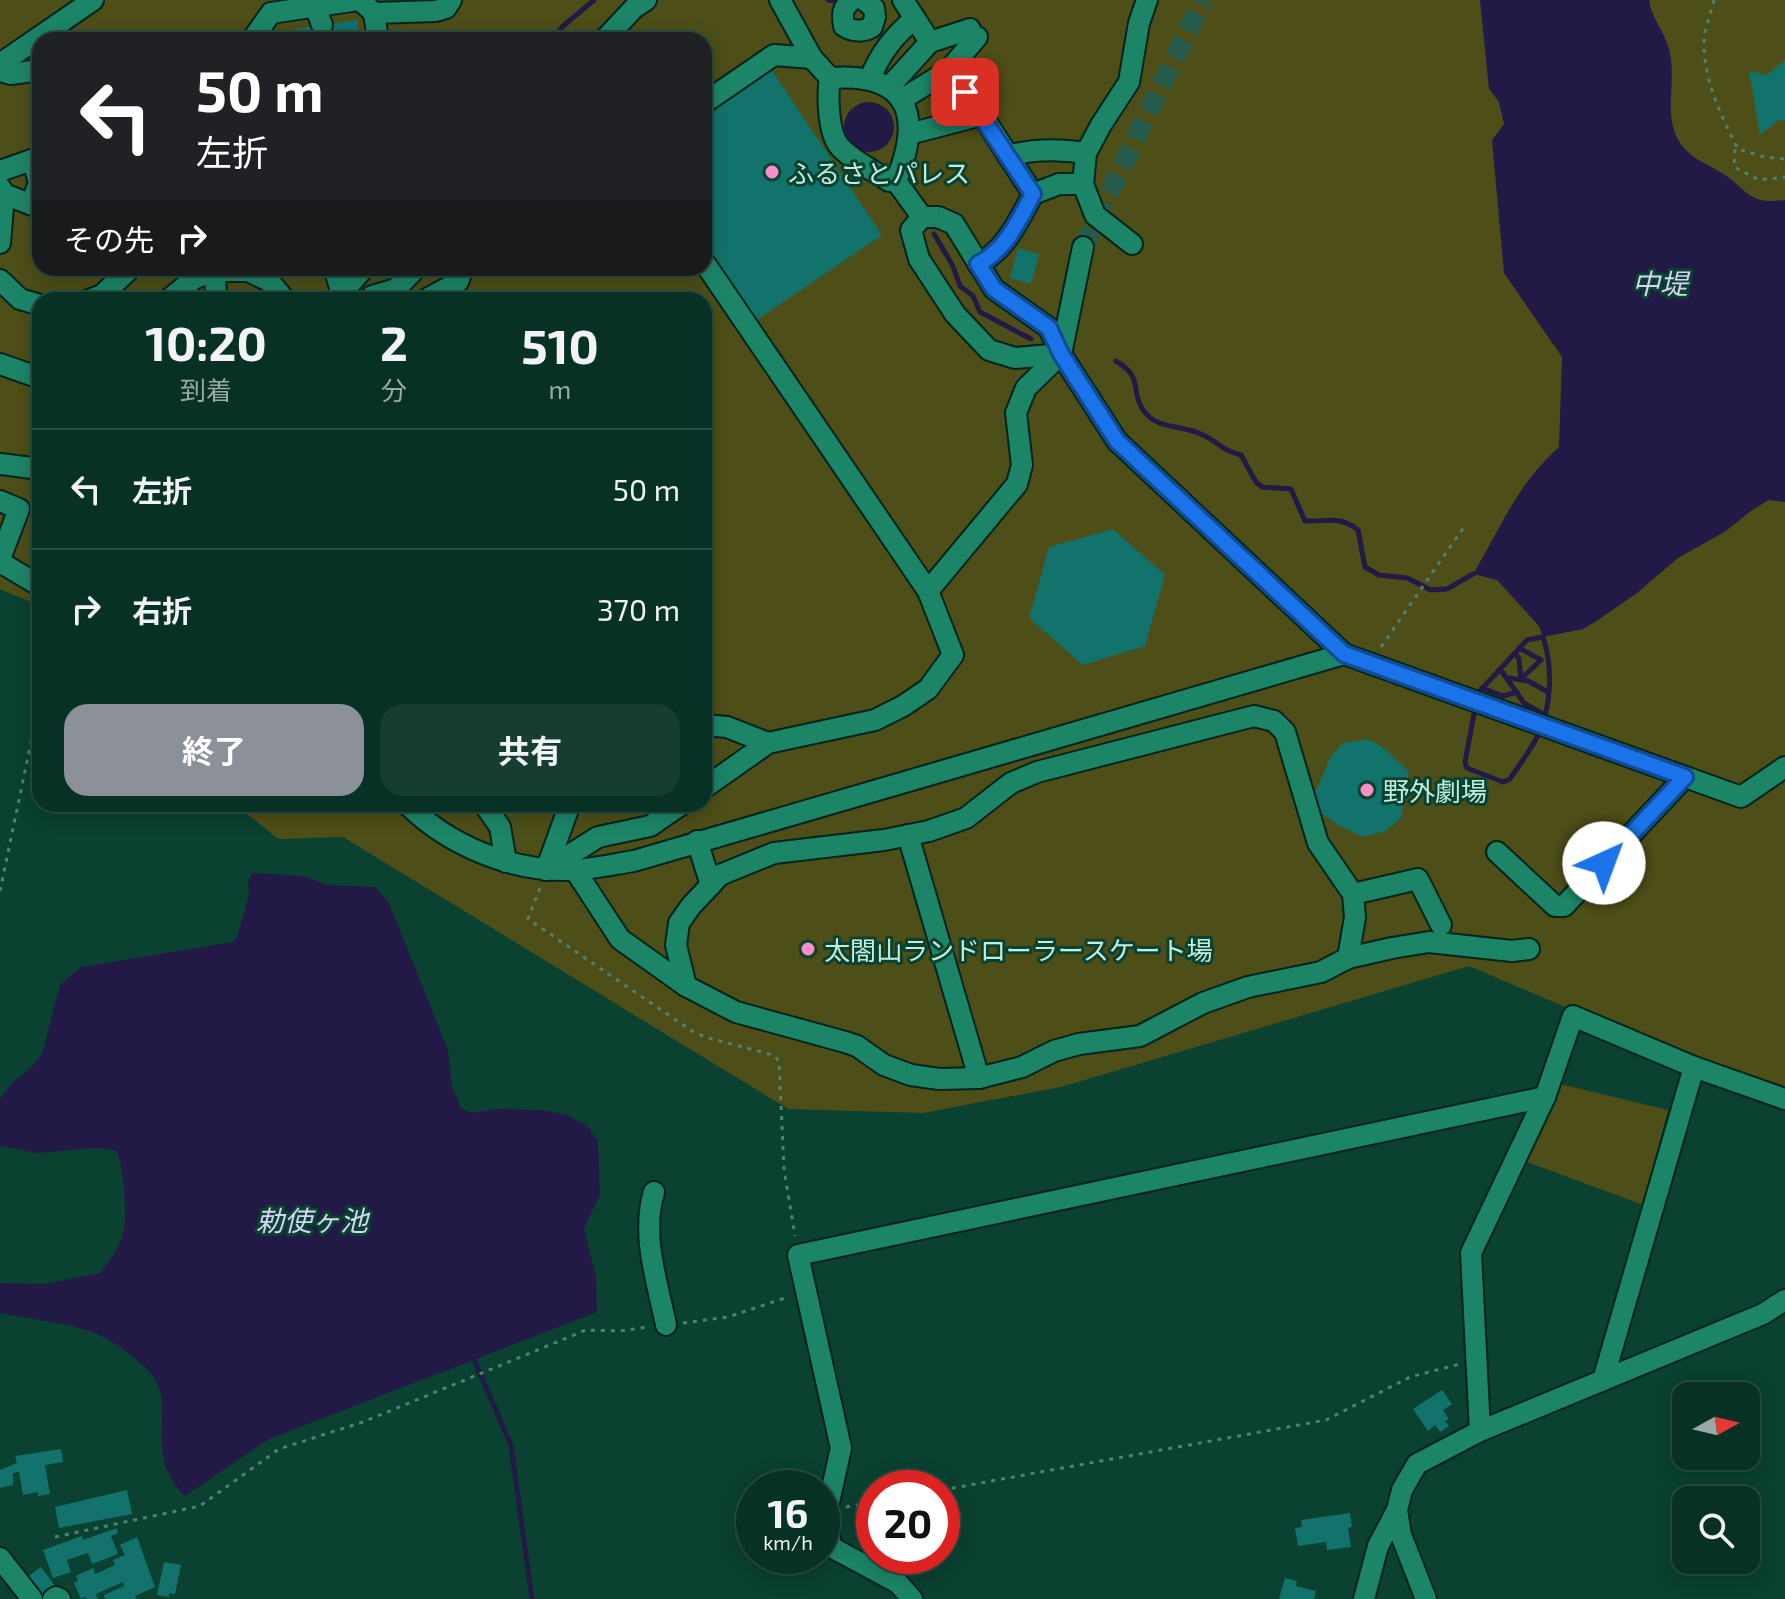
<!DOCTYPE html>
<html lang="ja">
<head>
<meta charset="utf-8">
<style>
	body { margin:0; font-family:"Exo 2","Noto Sans JP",sans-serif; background:#163d32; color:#f1f3f6; height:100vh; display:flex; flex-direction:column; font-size:30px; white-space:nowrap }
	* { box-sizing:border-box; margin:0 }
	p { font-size:26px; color:#98a9a7 }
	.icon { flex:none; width:44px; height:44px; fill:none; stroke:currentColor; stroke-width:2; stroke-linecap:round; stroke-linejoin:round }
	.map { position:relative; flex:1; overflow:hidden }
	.sheet { position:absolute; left:32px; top:292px; width:680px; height:520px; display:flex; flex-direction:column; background:#083125; border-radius:24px; box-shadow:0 4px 20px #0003,0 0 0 2px #294c42 }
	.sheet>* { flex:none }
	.guide { position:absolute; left:32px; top:32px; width:680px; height:244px; border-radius:24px; box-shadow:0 4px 20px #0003,0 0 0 2px #294c42; background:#202124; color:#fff; overflow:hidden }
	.needle { width:52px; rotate:82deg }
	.controls { position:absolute; left:1672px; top:1382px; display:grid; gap:16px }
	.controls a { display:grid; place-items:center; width:88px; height:88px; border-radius:16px; background:#083125; box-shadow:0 4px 20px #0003,0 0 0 2px #294c42; font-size:40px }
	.speed { position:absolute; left:736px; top:1470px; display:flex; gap:16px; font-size:40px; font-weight:700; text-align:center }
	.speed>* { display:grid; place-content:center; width:104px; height:104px; border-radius:50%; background:#083125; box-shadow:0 4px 20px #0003,0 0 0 2px #294c42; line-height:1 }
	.speed small { font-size:20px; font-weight:400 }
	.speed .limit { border:12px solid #d22; background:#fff; color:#111 }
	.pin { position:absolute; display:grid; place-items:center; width:68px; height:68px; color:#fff; margin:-34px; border-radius:16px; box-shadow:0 4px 12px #0006 }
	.me { position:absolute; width:88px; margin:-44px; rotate:43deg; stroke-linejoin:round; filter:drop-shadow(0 0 6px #0008) }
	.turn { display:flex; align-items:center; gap:28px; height:168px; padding:0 32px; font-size:36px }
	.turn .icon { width:104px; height:104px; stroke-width:2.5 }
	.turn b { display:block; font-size:56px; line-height:68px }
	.then { display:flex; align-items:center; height:76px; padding:0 32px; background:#0003; gap:16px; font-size:30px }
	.eta { display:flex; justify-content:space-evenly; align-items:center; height:136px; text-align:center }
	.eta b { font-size:48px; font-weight:700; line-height:56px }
	.button { display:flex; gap:16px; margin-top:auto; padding:16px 32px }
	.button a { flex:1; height:92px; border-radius:24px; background:#8c9099; color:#fff; font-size:32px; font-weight:700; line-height:92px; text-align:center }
	.button a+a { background:#163d32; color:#f1f3f6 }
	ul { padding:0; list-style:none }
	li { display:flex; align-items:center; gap:24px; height:120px; padding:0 32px; border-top:2px solid #294c42 }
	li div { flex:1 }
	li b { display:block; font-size:30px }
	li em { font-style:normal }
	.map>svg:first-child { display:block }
</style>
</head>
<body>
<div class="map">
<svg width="1785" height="1599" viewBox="0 0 1785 1599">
	<rect width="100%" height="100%" fill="#0a4131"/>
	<g fill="#4e4e18" fill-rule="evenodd">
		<path d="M0 0H1785V1094L1697 1063 1469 966 1061 1087 923 1113 788 1109 343 837 278 839 235 804H704V300H40V606L0 589ZM40 40H704V268H40Z"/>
		<path d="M1556 1083 1668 1110 1643 1205 1522 1160Z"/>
	</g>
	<g fill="#221946">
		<path d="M1480 0H1649C1651 16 1663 30 1668 46 1680 82 1657 123 1688 152 1698 162 1714 167 1725 175 1749 192 1750 205 1785 200V502L1769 500 1752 510 1726 531 1678 558 1637 593 1595 622 1583 629 1543 637 1539 626 1497 580 1473 574C1502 526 1516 486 1559 447L1562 357 1504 273 1492 140 1504 124 1499 102 1489 89Z"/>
		<circle cx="869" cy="127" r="25"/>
		<path d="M252 873 302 876 328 885 375 887 389 903 448 1050 452 1086 461 1108 472 1113 496 1109 543 1110 567 1115 587 1126 598 1141 600 1194 584 1229 596 1277 597 1312 269 1439 185 1496C159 1471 161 1444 162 1410 163 1386 153 1372 134 1358 126 1352 118 1345 109 1340 80 1323 33 1320 0 1313V1283L45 1284 101 1273C108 1262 117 1251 121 1240 129 1219 124 1172 117 1151L97 1148 37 1153 0 1146V1099L12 1083 31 1068 42 1054 60 985 81 967 233 942 237 937 249 895 248 881Z"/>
	</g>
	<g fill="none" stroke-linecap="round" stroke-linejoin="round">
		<g stroke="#221946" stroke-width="5">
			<path d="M828 0 843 2"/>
			<path d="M553 40 562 27 594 0"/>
			<path d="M934 234 953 266 960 286 973 296 980 312 1031 339"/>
			<path d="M1116 361C1144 378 1130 388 1142 408 1155 431 1183 424 1203 435 1218 442 1223 451 1241 455L1256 482 1262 487 1291 489 1305 521C1327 522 1340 515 1358 530L1365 567 1379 575 1407 578 1431 590 1447 589 1473 574"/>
			<path d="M1543 637C1553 667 1552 708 1537 737 1530 751 1519 765 1510 779L1503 782 1467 768 1465 762 1478 693 1527 640Z"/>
			<path d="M1515 653 1519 659 1521 679 1541 660 1519 648"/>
			<path d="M1500 669 1524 703 1545 715"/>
			<path d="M1509 678 1528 681 1548 692"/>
			<path d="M1482 688 1503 696 1517 692"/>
			<path d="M471 1353 511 1445 532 1599"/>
		</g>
	</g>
	<g fill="#12726c">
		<path d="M357 20 359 40H344V37L284 40 283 31Z"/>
		<path d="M1785 60V121L1779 120 1760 135 1749 71 1767 75Z"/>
		<path d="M769 66 882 235 751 324 704 251V109Z"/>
		<path d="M1018 248 1039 254 1031 284 1010 278Z"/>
		<path d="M1113 529 1165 575 1145 646 1083 665 1029 618 1049 547Z"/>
		<path d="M1368 739 1385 749 1409 772 1401 818 1386 831 1363 837 1338 825 1310 805 1331 756 1343 743Z"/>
		<path d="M1442 1390 1452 1404 1443 1410 1449 1419 1445 1421 1449 1426 1440 1432 1435 1425 1428 1431 1413 1409Z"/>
		<path d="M61 1449 63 1462 45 1465 50 1494 38 1496V1492L23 1495 19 1472 13 1473V1485L0 1488V1470L17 1463 15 1456Z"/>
		<path d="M127 1490 132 1514 59 1528 55 1507Z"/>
		<path d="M1350 1513 1352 1527 1348 1528 1351 1547 1327 1550 1326 1542 1298 1546 1295 1528 1302 1527 1301 1520Z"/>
		<path d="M117 1528 118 1533 111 1536 118 1554 92 1564 88 1553 67 1560 71 1572 53 1578 43 1550 82 1536 83 1540Z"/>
		<path d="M137 1537 155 1587 135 1596 137 1599H105L104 1595 124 1586 123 1582 96 1594 98 1599H86L85 1597 81 1599 74 1583 78 1581 76 1576 93 1568 95 1574 115 1565 113 1560 125 1555 120 1545Z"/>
		<path d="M164 1562 181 1565 175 1594 169 1593V1597L157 1595Z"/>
		<path d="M41 1567 56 1587 44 1596 29 1576Z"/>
		<path d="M1285 1578 1297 1581 1296 1586 1316 1591 1314 1599H1279Z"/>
	</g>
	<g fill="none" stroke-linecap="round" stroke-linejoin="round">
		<path stroke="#265b4b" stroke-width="20" stroke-dasharray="20 10" stroke-linecap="butt" d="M1083 247 1203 0"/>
		<g stroke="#05241b" stroke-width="24">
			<g id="minor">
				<path d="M360 0 374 13 436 11 446 8 451 0"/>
				<path d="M780 0 812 58 830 78C909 72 923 115 896 181L922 217H938L954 224 994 289 1049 328 1061 354 1117 441 1344 654 1741 797 1785 767"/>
				<path d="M852 0C842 8 842 14 844 26 853 32 863 32 872 27L875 17 874 8 864 0"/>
				<path d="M315 6 322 25"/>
				<path d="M374 13 378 40"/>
				<path d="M252 40 271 13 358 0"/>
				<path d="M604 40 634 8 646 0"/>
				<path d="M930 42 970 29"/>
				<path d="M0 64 93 0"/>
				<path d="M949 70 982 115"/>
				<path d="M0 71 11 74 40 70"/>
				<path d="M830 78C827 95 828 134 840 147 853 161 874 171 889 181H896"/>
				<path d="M870 79C880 53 894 36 915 18"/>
				<path d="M890 86 930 42 903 0"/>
				<path d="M901 100 949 70 977 37"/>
				<path d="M704 103 774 55 812 58"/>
				<path d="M909 134 982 115 1033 194C1019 220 1006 250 978 264"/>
				<path d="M1008 156C1035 148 1060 149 1086 153L1101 125 1129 82 1139 23 1147 0"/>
				<path d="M0 171 40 157"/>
				<path d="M1083 184 1095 215 1132 244"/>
				<path d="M0 187 4 194 40 208"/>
				<path d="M1033 194 1059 184H1083L1086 153"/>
				<path d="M31 204 39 183 33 160"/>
				<path d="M922 217 911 230 919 259 955 314 989 350 1015 358 1061 354"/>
				<path d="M0 243 4 194"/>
				<path d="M704 262 928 591"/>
				<path d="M215 268 216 300"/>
				<path d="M334 268 342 294"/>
				<path d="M0 280 20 299 40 305"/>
				<path d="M89 300 102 295 131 268"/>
				<path d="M168 300 195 278 215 271H248L269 281 285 300"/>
				<path d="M336 300 364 268"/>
				<path d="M369 300 372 296 396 289 416 268"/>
				<path d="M425 300 458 282 463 268"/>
				<path d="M0 364 40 378"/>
				<path d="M0 464 40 469"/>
				<path d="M0 501 19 509 0 559"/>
				<path d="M0 562 40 586"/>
				<path d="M704 725 727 727 768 743"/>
				<path d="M704 788 768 743 875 720 903 706 928 689 953 655 928 591 1017 484 1022 465 1016 413 1026 388 1061 354 1083 247"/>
				<path d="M407 804C449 846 513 872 572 870 593 869 614 864 634 861L1344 654"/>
				<path d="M484 804 500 827 506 862"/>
				<path d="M908 835 979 1078"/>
				<path d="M697 841 711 885"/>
				<path d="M1497 852 1555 906H1564L1685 777"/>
				<path d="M546 870 598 837 650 826 682 804"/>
				<path d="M546 870 570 804"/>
				<path d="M575 870 620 939 686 986 736 1012 845 1042 857 1046 884 1065 911 1075 939 1079 979 1078 1022 1067 1054 1051 1079 1044 1140 1036 1203 1003 1248 987 1321 972 1348 958 1392 948 1429 942 1512 951 1529 949"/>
				<path d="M1353 894 1418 879 1441 925"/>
				<path d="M686 986 676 945 679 923 691 906 720 875 774 853 884 840 929 831 966 818 1011 783 1037 772 1254 716 1274 721 1285 732 1318 843 1353 894 1355 917 1348 958"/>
				<path d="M654 1192C641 1235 657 1281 666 1325"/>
				<path d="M1603 1380 1694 1067"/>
				<path d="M1480 1431 1471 1253 1545 1097 1573 1016 1694 1067 1785 1099"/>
				<path d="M0 1558 32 1599"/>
				<path d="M53 1599 56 1597 60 1599"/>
				<path d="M912 1599 898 1583 831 1547 827 1511 841 1448 798 1255 1545 1097"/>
				<path d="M1364 1599 1378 1546 1397 1510"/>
				<path d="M1426 1599 1401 1535 1397 1510 1402 1490 1417 1464 1480 1431 1763 1314 1785 1300"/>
			</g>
		</g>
		<g stroke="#4f8272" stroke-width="3" stroke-dasharray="4 6" stroke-linecap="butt">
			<path d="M1714 0C1711 13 1704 29 1704 43 1704 81 1721 116 1738 149L1764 157 1785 159"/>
			<path d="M1735 149 1734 167 1759 180 1785 177"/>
			<path d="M1381 647 1466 524"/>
			<path d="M540 888 528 919 692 1031 705 1037 773 1055 779 1061 784 1169 795 1236"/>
			<path d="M0 891 40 699"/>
			<path d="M683 1323 728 1317 788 1297"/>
			<path d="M942 1490 1326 1420 1410 1377 1460 1364"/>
			<path d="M846 1507 874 1502"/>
			<path d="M55 1537 200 1506 279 1449 363 1422 586 1330 620 1331 648 1327"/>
		</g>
		<use href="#minor" stroke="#1c8568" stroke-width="20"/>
	</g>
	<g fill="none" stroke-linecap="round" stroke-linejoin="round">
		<g stroke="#114b97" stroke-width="20">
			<path id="route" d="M965 92 1033 194C1019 220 1006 250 978 264L994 289 1049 328 1061 354 1117 441 1344 654 1685 777 1604 863"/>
		</g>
		<use href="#route" stroke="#1a73e8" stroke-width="14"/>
	</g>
	<g fill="#fb8fc6" stroke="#0a4131" stroke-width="3">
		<circle cx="772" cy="172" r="8"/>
		<circle cx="1367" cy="790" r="8"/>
		<circle cx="808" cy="949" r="8"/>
	</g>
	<g text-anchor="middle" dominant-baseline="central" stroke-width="6" stroke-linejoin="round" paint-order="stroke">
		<g font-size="26" fill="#c2eedd" stroke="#0a4131" text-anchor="start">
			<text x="788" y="172">ふるさとパレス</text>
			<text x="1383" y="790">野外劇場</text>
			<text x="824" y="949">太閤山ランドローラースケート場</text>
		</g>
		<g font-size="28" font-style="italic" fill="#d6d4f4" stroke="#0a4131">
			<text x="1660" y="283">中堤</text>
			<text x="312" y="1220">勅使ヶ池</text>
		</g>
	</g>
</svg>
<div class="controls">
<a><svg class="needle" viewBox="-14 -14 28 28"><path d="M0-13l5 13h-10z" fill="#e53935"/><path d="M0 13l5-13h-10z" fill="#98a9a7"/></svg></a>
<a><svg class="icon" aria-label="search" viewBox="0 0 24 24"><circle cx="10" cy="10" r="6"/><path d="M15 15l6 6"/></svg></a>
</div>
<div class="speed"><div>16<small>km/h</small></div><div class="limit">20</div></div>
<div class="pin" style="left:965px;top:92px;background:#d93025"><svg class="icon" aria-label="arrive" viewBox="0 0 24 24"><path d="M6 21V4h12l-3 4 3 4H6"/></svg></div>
<svg class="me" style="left:1604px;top:863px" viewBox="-20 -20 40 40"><circle r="19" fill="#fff"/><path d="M0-13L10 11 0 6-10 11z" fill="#1a73e8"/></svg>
<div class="guide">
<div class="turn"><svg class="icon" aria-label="left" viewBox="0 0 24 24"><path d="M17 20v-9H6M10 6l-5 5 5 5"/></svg><div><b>50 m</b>左折</div></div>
<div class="then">その先<svg class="icon" aria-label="right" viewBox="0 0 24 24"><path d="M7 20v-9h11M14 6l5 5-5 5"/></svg></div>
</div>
<section class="sheet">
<div class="eta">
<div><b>10:20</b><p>到着</p></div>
<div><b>2</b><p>分</p></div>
<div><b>510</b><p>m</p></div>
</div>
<ul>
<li><svg class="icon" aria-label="left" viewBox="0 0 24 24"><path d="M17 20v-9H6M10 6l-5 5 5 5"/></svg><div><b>左折</b></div><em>50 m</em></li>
<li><svg class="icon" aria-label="right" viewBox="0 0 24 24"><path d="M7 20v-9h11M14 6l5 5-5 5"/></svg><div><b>右折</b></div><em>370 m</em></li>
</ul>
<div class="button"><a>終了</a><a>共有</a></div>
</section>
</div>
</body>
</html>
